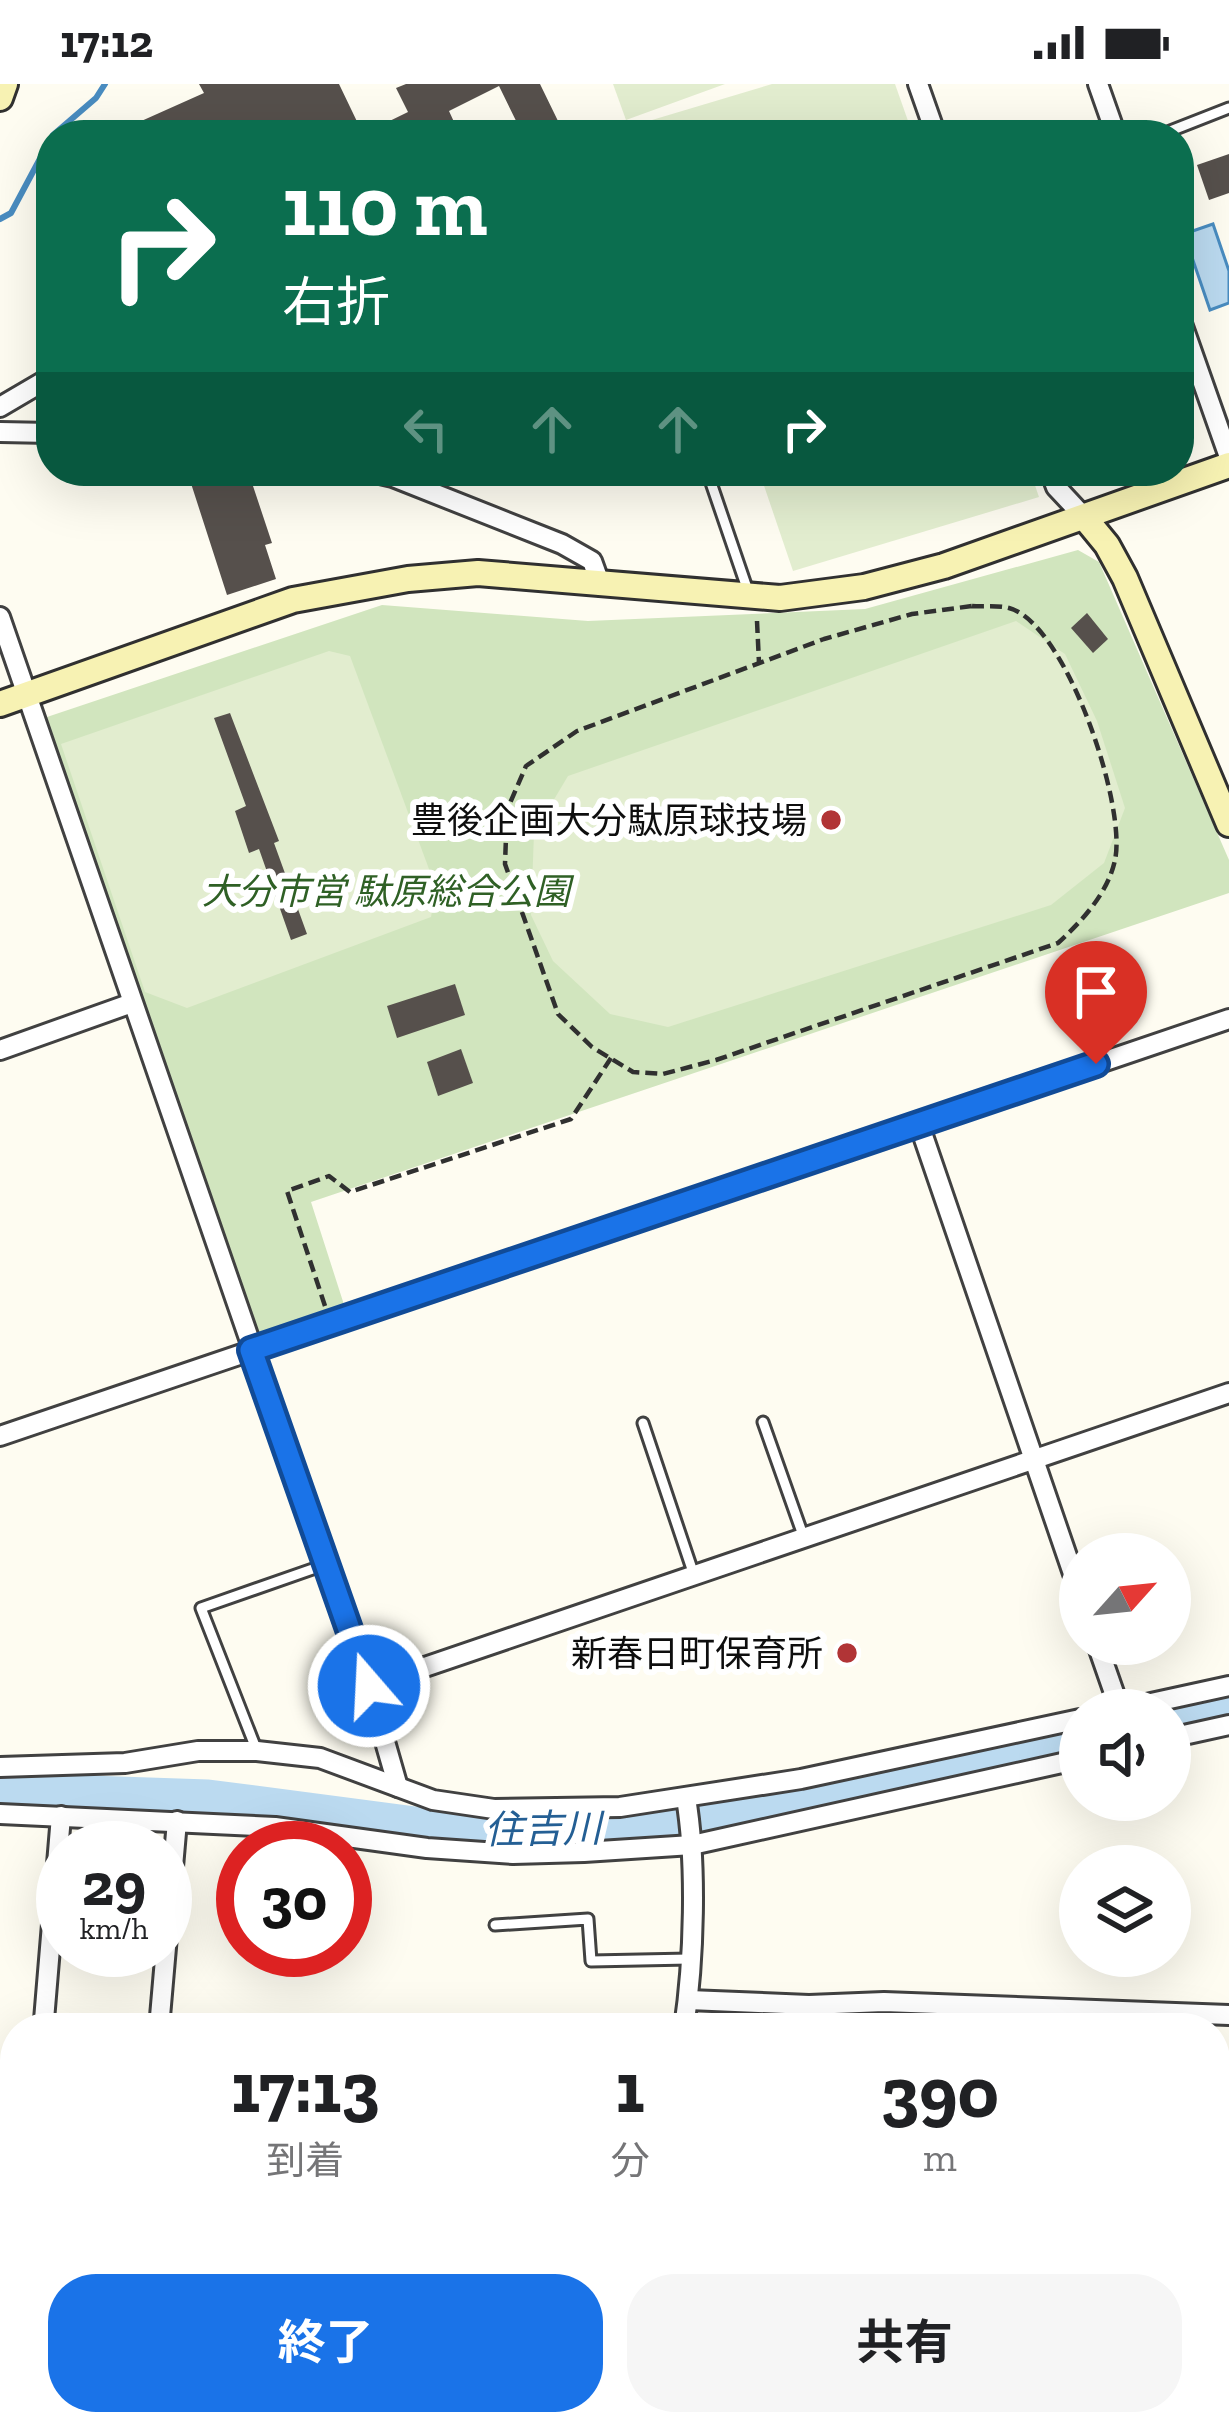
<!DOCTYPE html>
<html lang="ja">
<head>
<meta charset="utf-8">
<style>
	body { margin:0; font-family:"Zilla Slab","Noto Sans JP",serif; background:#f6f6f6; color:#202124; height:100vh; display:flex; flex-direction:column; font-size:45px; white-space:nowrap }
	* { box-sizing:border-box; margin:0 }
	p { font-size:39px; color:#757577 }
	.icon { flex:none; width:66px; height:66px; fill:none; stroke:currentColor; stroke-width:2; stroke-linecap:round; stroke-linejoin:round }
	.map { position:relative; flex:1; overflow:hidden }
	.sheet { position:absolute; left:0px; top:1929px; width:1230px; height:423px; display:flex; flex-direction:column; background:#fff; border-radius:48px 48px 0 0; box-shadow:0 12px 48px #0002 }
	.sheet>* { flex:none }
	.banner { position:absolute; left:36px; top:36px; width:1158px; height:366px; border-radius:48px; box-shadow:0 12px 48px #0002; background:#0b6e4f; color:#fff; overflow:hidden }
	.needle { width:78px; rotate:63deg }
	.buttons { position:absolute; left:1059px; top:1449px; display:grid; gap:24px }
	.buttons a { display:grid; place-items:center; width:132px; height:132px; border-radius:50%; background:#fff; box-shadow:0 12px 48px #0002; font-size:60px }
	.speed { position:absolute; left:36px; top:1737px; display:flex; gap:24px; font-size:60px; font-weight:700; text-align:center }
	.speed>* { display:grid; place-content:center; width:156px; height:156px; border-radius:50%; background:#fff; box-shadow:0 12px 48px #0002; line-height:1 }
	.speed small { font-size:30px; font-weight:400 }
	.speed .limit { border:18px solid #d22; background:#fff; color:#111 }
	.pin { position:absolute; display:grid; place-items:center; width:102px; height:102px; color:#fff; margin:-123px -51px; border-radius:50% 50% 50% 0; rotate:-45deg; box-shadow:0 0 12px #0007 }
	.pin .icon { rotate:45deg }
	.me { position:absolute; width:132px; margin:-66px; rotate:341deg; stroke-linejoin:round; filter:drop-shadow(0 0 9px #0008) }
	.turn { display:flex; align-items:center; gap:42px; height:252px; padding:0 48px; font-size:54px }
	.turn .icon { width:156px; height:156px; stroke-width:2.5 }
	.turn b { display:block; font-size:84px; line-height:102px }
	.lanes { display:flex; align-items:center; height:114px; padding:0 48px; background:#0003; justify-content:center; gap:60px; direction:ltr }
	.lanes .off { opacity:.35 }
	.eta { display:flex; justify-content:space-evenly; align-items:center; height:204px; text-align:center }
	.eta b { font-size:72px; font-weight:700; line-height:84px }
	.primary-button { display:flex; gap:24px; margin-top:auto; padding:24px 48px }
	.primary-button a { flex:1; height:138px; border-radius:48px; background:#1a73e8; color:#fff; font-size:48px; font-weight:700; line-height:138px; text-align:center }
	.primary-button a+a { background:#f6f6f6; color:#202124 }
	.status { display:flex; justify-content:space-between; align-items:center; height:84px; padding:0 60px; background:#fff; direction:ltr }
	.status svg { height:33px; fill:currentColor }
	.map>svg:first-child { display:block }
</style>
</head>
<body>
<div class="status"><b>17:12</b><svg viewBox="0 0 49 12"><path d="M0 12V9h3v3zM5 12V6h3v6zM10 12V3h3v9zM15 12V0h3v12zM26 1h20v11H26zM47 4h2v5h-2z"/></svg></div>
<div class="map">
<svg width="1229" height="2350" viewBox="0 0 1229 2350">
	<rect width="100%" height="100%" fill="#fefcf1"/>
	<path fill="#d1e5be" d="M1078 466 1099 478 1229 776V809L311 1118 347 1230 253 1261 41 635 382 521 588 537 865 525Z"/>
	<g fill="#e2edcf">
		<path d="M613 0H725L626 36Z"/>
		<path d="M772 0H895L913 51H646L642 39Z"/>
		<path d="M759 387H1030L1039 413 793 487Z"/>
		<path d="M1016 537 1065 570 1097 637 1125 724 1104 779 1051 821 668 943 610 930 553 877 531 831 534 749 568 692Z"/>
		<path d="M329 567 350 572 436 804 431 833 187 924 145 908 61 660Z"/>
	</g>
	<path fill="#bbdaf0" stroke="#498cc0" stroke-width="3" d="M1213 140 1229 187V219L1210 226 1184 150Z"/>
	<g fill="none" stroke-linecap="round" stroke-linejoin="round">
		<g stroke="#498cc0" stroke-width="6">
			<path d="M53 51 96 14 105 0"/>
			<path d="M0 135 11 129 51 54"/>
		</g>
		<g stroke="#bbdaf0" stroke-width="39">
			<path d="M1170 1637 1229 1624"/>
			<path d="M0 1708 208 1715 453 1747 582 1749 677 1739 830 1714 1080 1658"/>
		</g>
	</g>
	<g fill="#56504c">
		<path d="M199 0H339L363 50 408 28 396 4 406 0H540L558 37 523 51 499 2 449 27 460 51H418L415 43 398 51H110L204 9Z"/>
		<path d="M1229 70V109L1209 116 1197 81Z"/>
		<path d="M187 387H248L272 459 265 461 276 495 227 511Z"/>
		<path d="M1087 529 1108 555 1093 569 1071 544Z"/>
		<path d="M230 629 279 757 274 759 307 850 291 856 259 765 249 769 235 727 246 722 214 634Z"/>
		<path d="M455 900 465 931 397 954 387 922Z"/>
		<path d="M461 965 473 999 438 1012 427 978Z"/>
	</g>
	<g fill="none" stroke-linecap="round" stroke-linejoin="round">
		<g stroke="#414141" stroke-width="15">
			<g id="lane">
				<path d="M1160 51 1229 24"/>
				<path d="M707 387 748 507"/>
				<path d="M763 1338 804 1454"/>
				<path d="M643 1339 694 1491"/>
				<path d="M257 1667 201 1524 327 1480"/>
				<path d="M495 1841 588 1835 591 1877 689 1875"/>
			</g>
		</g>
		<g stroke="#414141" stroke-width="24">
			<g id="street">
				<path d="M918 0 936 51"/>
				<path d="M1098 0 1116 51"/>
				<path d="M1179 231 1229 373"/>
				<path d="M0 323 51 293"/>
				<path d="M0 348 51 349"/>
				<path d="M367 387 393 393 562 460 592 477 601 502"/>
				<path d="M1050 387 1056 403 1084 433"/>
				<path d="M0 533 369 1602 398 1703"/>
				<path d="M0 966 132 919"/>
				<path d="M919 1040 1080 1510"/>
				<path d="M0 1352 1229 935"/>
				<path d="M1097 1560 1120 1626"/>
				<path d="M369 1602 1229 1309"/>
				<path d="M1119 1626 1229 1602"/>
				<path d="M1170 1654 1229 1641"/>
				<path d="M0 1683 125 1679 198 1667H257L320 1674 433 1716 494 1725 620 1723 801 1695 1080 1635"/>
				<path d="M0 1730 275 1743 427 1764 513 1770 584 1768 692 1761 1080 1675"/>
				<path d="M689 1916 809 1921 884 1918 1229 1931"/>
				<path d="M44 1936 61 1732"/>
				<path d="M159 1944 177 1737"/>
				<path d="M684 1944C694 1877 697 1780 686 1714"/>
				<path d="M0 2064 15 2065"/>
				<path d="M633 2350 635 2337"/>
			</g>
		</g>
		<g stroke="#303030" stroke-width="30">
			<g id="secondary">
				<path d="M0 14 5 0"/>
				<path d="M1084 433 1107 461 1125 494 1229 740"/>
				<path d="M0 620 293 516 408 495 478 489 780 514 864 503 944 482 1229 381"/>
			</g>
		</g>
		<g stroke="#303030" stroke-width="4.5" stroke-dasharray="12 6" stroke-linecap="butt">
			<path d="M972 522C983 523 998 521 1009 524 1066 539 1127 722 1115 776 1108 809 1082 837 1058 859L716 976 663 990 633 988 592 963 558 930 505 780 507 726 526 682 577 647 824 555 912 530Z"/>
			<path d="M757 537 759 579"/>
			<path d="M325 1222 287 1107 329 1092 350 1108 571 1035 611 974"/>
		</g>
		<use href="#lane" stroke="#fff" stroke-width="9"/>
		<use href="#street" stroke="#fff" stroke-width="18"/>
		<use href="#secondary" stroke="#f7f2b3" stroke-width="24"/>
	</g>
	<g fill="none" stroke-linecap="round" stroke-linejoin="round">
		<g stroke="#114b97" stroke-width="30">
			<path id="route" d="M369 1602 251 1266 1096 980"/>
		</g>
		<use href="#route" stroke="#1a73e8" stroke-width="21"/>
	</g>
	<g fill="#b13436" stroke="#fff" stroke-width="4.5">
		<circle cx="831" cy="736" r="12"/>
		<circle cx="847" cy="1569" r="12"/>
	</g>
	<g text-anchor="middle" dominant-baseline="central" stroke-width="12" stroke-linejoin="round" paint-order="stroke">
		<g font-size="36" fill="#0e0e0e" stroke="#fff" text-anchor="end">
			<text x="807" y="736">豊後企画大分駄原球技場</text>
			<text x="823" y="1569">新春日町保育所</text>
		</g>
		<g font-size="36" font-style="italic" fill="#2f6025" stroke="#fff">
			<text x="386" y="807">大分市営 駄原総合公園</text>
		</g>
		<g font-size="39" font-style="italic" fill="#245f94" stroke="#fff">
			<text transform="translate(543 1745) rotate(-1)">住吉川</text>
		</g>
	</g>
</svg>
<div class="buttons">
<a><svg class="needle" viewBox="-14 -14 28 28"><path d="M0-13l5 13h-10z" fill="#e53935"/><path d="M0 13l5-13h-10z" fill="#757577"/></svg></a>
<a><svg class="icon" aria-label="sound" viewBox="0 0 24 24"><path d="M4 9h4l5-4v14l-5-4H4zM17 9q2 3 0 6"/></svg></a>
<a><svg class="icon" aria-label="layers" viewBox="0 0 24 24"><path d="M12 4l9 5-9 5-9-5zM3 14l9 5 9-5"/></svg></a>
</div>
<div class="speed"><div>29<small>km/h</small></div><div class="limit">30</div></div>
<div class="pin" style="left:1096px;top:980px;background:#d93025"><svg class="icon" aria-label="arrive" viewBox="0 0 24 24"><path d="M6 21V4h12l-3 4 3 4H6"/></svg></div>
<svg class="me" style="left:369px;top:1602px" viewBox="-20 -20 40 40"><circle r="17" fill="#1a73e8" stroke="#fff" stroke-width="3"/><path d="M0-11L8 9 0 5-8 9z" fill="#fff"/></svg>
<div class="banner">
<div class="turn"><svg class="icon" aria-label="right" viewBox="0 0 24 24"><path d="M7 20v-9h11M14 6l5 5-5 5"/></svg><div><b>110 m</b>右折</div></div>
<div class="lanes"><svg class="icon off" aria-label="left" viewBox="0 0 24 24"><path d="M17 20v-9H6M10 6l-5 5 5 5"/></svg><svg class="icon off" aria-label="ahead" viewBox="0 0 24 24"><path d="M12 20V5M6 11l6-6 6 6"/></svg><svg class="icon off" aria-label="ahead" viewBox="0 0 24 24"><path d="M12 20V5M6 11l6-6 6 6"/></svg><svg class="icon" aria-label="right" viewBox="0 0 24 24"><path d="M7 20v-9h11M14 6l5 5-5 5"/></svg></div>
</div>
<section class="sheet">
<div class="eta">
<div><b>17:13</b><p>到着</p></div>
<div><b>1</b><p>分</p></div>
<div><b>390</b><p>m</p></div>
</div>
<div class="primary-button"><a>終了</a><a>共有</a></div>
</section>
</div>
</body>
</html>
